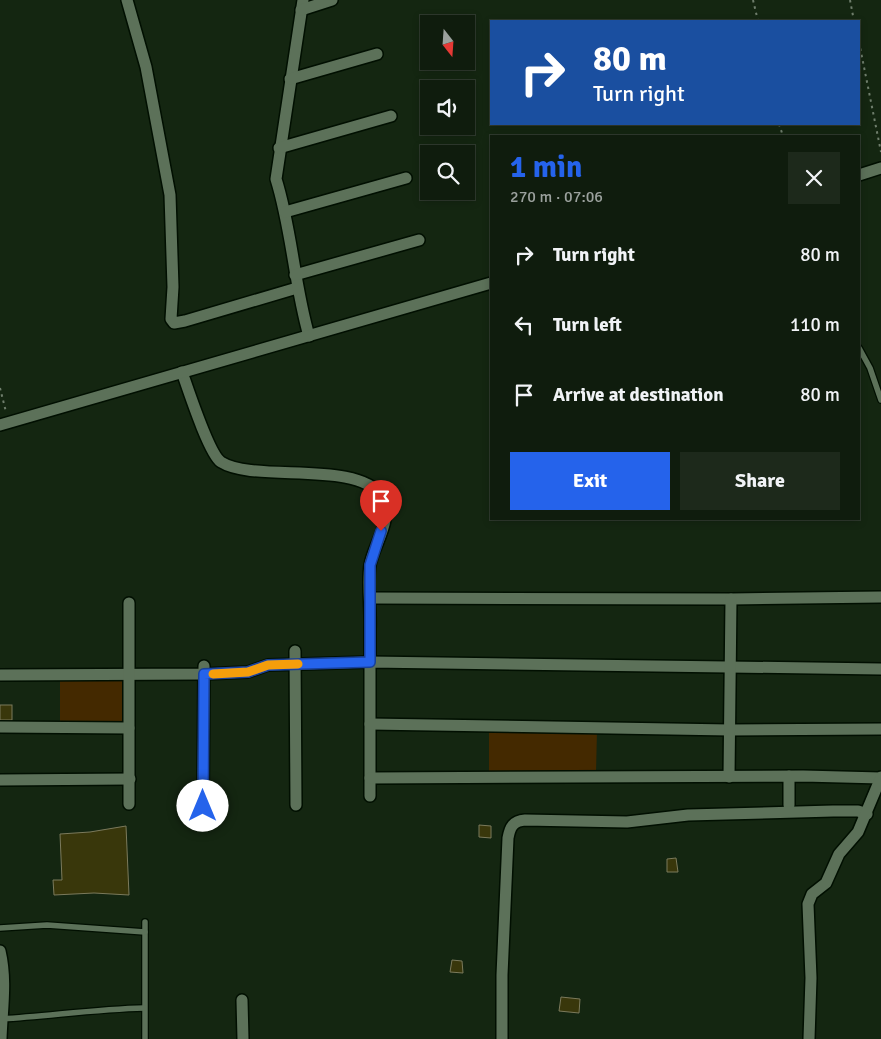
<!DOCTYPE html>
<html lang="en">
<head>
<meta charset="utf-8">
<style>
	body { margin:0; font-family:Signika,sans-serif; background:#1d291b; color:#f1f3f6; height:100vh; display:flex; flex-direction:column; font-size:19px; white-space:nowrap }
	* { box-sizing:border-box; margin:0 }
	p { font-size:16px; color:#9ba19d }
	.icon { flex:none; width:28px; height:28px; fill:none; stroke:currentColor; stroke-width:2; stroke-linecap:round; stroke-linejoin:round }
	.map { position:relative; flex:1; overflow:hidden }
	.drawer { position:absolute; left:490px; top:135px; width:370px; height:385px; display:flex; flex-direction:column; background:#0f1c0d; border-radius:0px; box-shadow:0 2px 8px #0003,0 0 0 1px #2f3a2e }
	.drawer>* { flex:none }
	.hud { position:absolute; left:490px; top:20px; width:370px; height:105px; border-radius:0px; box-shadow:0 2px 8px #0003,0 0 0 1px #2f3a2e; background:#1a4fa0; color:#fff; overflow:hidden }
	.needle { width:32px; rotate:163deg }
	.tools { position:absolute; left:420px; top:15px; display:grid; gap:10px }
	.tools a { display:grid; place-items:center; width:55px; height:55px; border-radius:0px; background:#0f1c0d; box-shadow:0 2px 8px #0003,0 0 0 1px #2f3a2e; font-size:25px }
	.pin { position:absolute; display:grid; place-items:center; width:42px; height:42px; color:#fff; margin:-51px -21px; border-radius:50% 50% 50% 0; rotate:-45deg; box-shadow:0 0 5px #0007 }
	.pin .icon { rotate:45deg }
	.me { position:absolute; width:55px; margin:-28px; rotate:0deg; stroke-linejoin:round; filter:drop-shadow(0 0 4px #0008) }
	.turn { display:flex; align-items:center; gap:18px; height:105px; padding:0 20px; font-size:22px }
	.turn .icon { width:65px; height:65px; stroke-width:2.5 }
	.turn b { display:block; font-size:35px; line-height:42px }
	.round { display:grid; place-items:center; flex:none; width:52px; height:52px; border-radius:0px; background:#1d291b }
	.summary { display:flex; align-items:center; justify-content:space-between; height:85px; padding:0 20px }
	h1 { font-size:30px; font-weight:800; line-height:38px; color:#2563eb }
	.action { display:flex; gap:10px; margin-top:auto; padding:10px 20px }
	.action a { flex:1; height:58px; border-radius:0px; background:#2563eb; color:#fff; font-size:20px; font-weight:800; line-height:58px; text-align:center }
	.action a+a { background:#1d291b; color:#f1f3f6 }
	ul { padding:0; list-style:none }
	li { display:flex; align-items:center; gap:15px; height:70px; padding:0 20px }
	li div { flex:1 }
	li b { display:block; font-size:19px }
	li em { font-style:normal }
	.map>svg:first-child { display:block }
</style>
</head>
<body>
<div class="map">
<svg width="881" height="1039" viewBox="0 0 881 1039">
	<rect width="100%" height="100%" fill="#142611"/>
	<g fill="#442900">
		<rect x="60" y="678" width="65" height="46"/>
		<path d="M489 730H597L596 773H489Z"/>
	</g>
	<g fill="#39370b" stroke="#7b7a5c">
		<rect x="0" y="705" width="12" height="15"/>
		<path d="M479 825 491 826V838L479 837Z"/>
		<path d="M126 826 129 895 94 893 54 895 53 880H62L60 834 90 832Z"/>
		<path d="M676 858 678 872H667V859Z"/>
		<path d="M452 960 462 961 463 973 450 972Z"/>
		<path d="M561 997 580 999 579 1013 559 1011Z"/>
	</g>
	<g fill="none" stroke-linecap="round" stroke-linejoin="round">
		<g stroke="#010f01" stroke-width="8">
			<g id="service">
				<path d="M859 348 870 368 881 400"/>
				<path d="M145 922V1039"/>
				<path d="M0 928 47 925 145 932"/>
				<path d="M2 1019C50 1016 97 1009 144 1008"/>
			</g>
		</g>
		<g stroke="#010f01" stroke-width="14">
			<g id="minor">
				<path d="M127 0 146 67 170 195 173 287 171 319 174 323 185 321 297 288"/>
				<path d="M303 0 276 179C292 230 294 284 309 336"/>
				<path d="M301 10 332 0"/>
				<path d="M290 79 377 54"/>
				<path d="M279 148 391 116"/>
				<path d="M859 175 881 168"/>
				<path d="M285 212 406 178"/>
				<path d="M295 275 419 240"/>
				<path d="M182 372C188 389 209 454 221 462 254 483 358 460 381 496 395 518 374 543 370 565 367 583 371 610 370 629 370 685 370 741 370 796"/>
				<path d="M0 425 491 283"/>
				<path d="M371 598 731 599 881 597"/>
				<path d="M295 651 296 805"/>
				<path d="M0 675 204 674 248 672 268 665 370 662 881 669"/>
				<path d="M370 724 730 730 881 729"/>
				<path d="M0 727 129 728"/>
				<path d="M789 776V805"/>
				<path d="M729 777 731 599"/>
				<path d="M370 778 803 776 881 778"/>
				<path d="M0 780 130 779"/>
				<path d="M129 804V603"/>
				<path d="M203 806 204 666"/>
				<path d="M0 951C7 981 2 1009 1 1039"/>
				<path d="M242 1000 243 1039"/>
				<path d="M502 1039V975L508 838C510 827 513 821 525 820L627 822 688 815 833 811H858L867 814"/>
				<path d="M809 1039 811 978 808 904 812 894 826 883 839 854 858 832 881 777"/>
			</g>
		</g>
		<g stroke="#6f7e6c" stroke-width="2" stroke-dasharray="2.5 4" stroke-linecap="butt">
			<path d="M753 0 758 21"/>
			<path d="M850 0 854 21"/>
			<path d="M859 42 881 152"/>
			<path d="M779 124 783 136"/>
			<path d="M0 388 6 412"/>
		</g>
		<use href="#service" stroke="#5c7159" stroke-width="5.5"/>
		<use href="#minor" stroke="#5c7159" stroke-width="11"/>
	</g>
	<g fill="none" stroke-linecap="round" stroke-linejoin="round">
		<g stroke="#184099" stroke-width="12">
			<path id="route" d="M203 806 204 674 248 672 268 665 370 662V565L381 531"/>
		</g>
		<use href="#route" stroke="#2563eb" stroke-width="9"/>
		<path stroke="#f59e0b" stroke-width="9" d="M213 674 248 672 268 665 298 664"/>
	</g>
</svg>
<div class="tools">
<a><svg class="needle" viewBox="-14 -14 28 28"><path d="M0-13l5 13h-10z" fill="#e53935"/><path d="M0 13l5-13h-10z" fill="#9ba19d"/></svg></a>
<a><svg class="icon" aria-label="sound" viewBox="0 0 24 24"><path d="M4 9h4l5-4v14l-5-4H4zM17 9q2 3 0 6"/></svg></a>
<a><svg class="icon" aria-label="search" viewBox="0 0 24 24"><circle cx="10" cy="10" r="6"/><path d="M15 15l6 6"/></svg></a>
</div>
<div class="pin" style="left:381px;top:531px;background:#d93025"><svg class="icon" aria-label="arrive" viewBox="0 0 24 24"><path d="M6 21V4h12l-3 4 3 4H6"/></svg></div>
<svg class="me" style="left:203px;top:806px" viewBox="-20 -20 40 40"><circle r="19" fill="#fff"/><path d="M0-13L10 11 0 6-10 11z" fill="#2563eb"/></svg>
<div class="hud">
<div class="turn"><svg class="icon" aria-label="right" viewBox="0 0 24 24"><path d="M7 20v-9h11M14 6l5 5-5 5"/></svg><div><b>80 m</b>Turn right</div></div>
</div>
<section class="drawer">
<div class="summary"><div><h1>1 min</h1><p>270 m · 07:06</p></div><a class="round"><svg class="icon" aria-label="close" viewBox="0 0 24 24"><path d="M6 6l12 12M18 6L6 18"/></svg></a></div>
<ul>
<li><svg class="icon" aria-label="right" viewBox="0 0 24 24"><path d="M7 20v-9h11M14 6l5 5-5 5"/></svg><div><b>Turn right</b></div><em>80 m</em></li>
<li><svg class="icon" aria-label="left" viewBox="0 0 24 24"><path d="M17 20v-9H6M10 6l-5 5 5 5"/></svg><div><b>Turn left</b></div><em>110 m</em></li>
<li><svg class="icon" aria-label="arrive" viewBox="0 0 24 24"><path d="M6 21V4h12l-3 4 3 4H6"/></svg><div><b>Arrive at destination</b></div><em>80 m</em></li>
</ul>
<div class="action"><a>Exit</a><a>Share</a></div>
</section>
</div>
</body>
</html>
